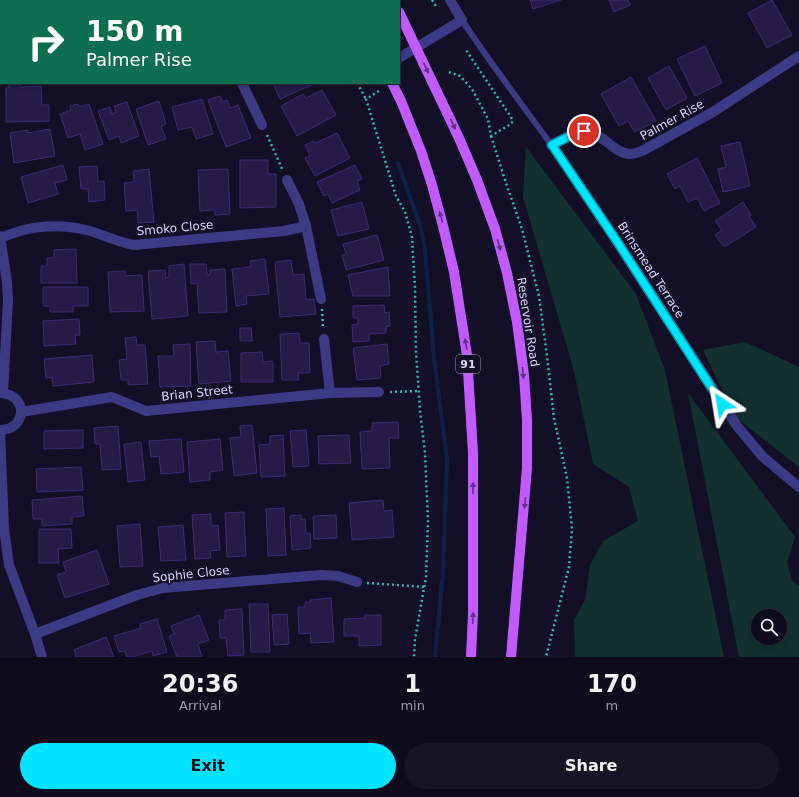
<!DOCTYPE html>
<html lang="en">
<head>
<meta charset="utf-8">
<style>
	body { margin:0; font-family:"DejaVu Sans",sans-serif; background:#171425; color:#f1f3f6; height:100vh; display:flex; flex-direction:column; font-size:15px; white-space:nowrap }
	* { box-sizing:border-box; margin:0 }
	p { font-size:13px; color:#9b9ba3 }
	.icon { flex:none; width:22px; height:22px; fill:none; stroke:currentColor; stroke-width:2; stroke-linecap:round; stroke-linejoin:round }
	.map { position:relative; height:657px; overflow:hidden }
	.panel { display:flex; flex-direction:column; background:#0e0b1c; flex:1 }
	.panel>* { flex:none }
	.hud { position:absolute; left:0px; top:0px; width:400px; height:84px; box-shadow:0 2px 6px #0003,0 0 0 1px #2e2b3b; background:#0b6e4f; color:#fff; overflow:hidden }
	.controls { position:absolute; left:751px; top:609px; display:grid; gap:8px }
	.controls a { display:grid; place-items:center; width:36px; height:36px; border-radius:50%; background:#0e0b1c; box-shadow:0 2px 6px #0003,0 0 0 1px #2e2b3b; font-size:20px }
	.pin { position:absolute; display:grid; place-items:center; width:34px; height:34px; color:#fff; margin:-17px; border:2px solid #fff; border-radius:50%; box-shadow:0 1px 4px #0007 }
	.me { position:absolute; width:44px; margin:-22px; rotate:327deg; stroke-linejoin:round; filter:drop-shadow(0 0 3px #0008) }
	.turn { display:flex; align-items:center; gap:14px; height:84px; padding:0 20px; font-size:18px }
	.turn .icon { width:52px; height:52px; stroke-width:2.5 }
	.turn b { display:block; font-size:28px; line-height:34px }
	.eta { display:flex; justify-content:space-evenly; align-items:center; height:68px; text-align:center }
	.eta b { font-size:24px; font-weight:700; line-height:28px }
	.action { display:flex; gap:8px; margin-top:auto; padding:8px 20px }
	.action a { flex:1; height:46px; border-radius:24px; background:#00e5ff; color:#111; font-size:16px; font-weight:700; line-height:46px; text-align:center }
	.action a+a { background:#171425; color:#f1f3f6 }
	.map>svg:first-child { display:block }
</style>
</head>
<body>
<div class="map">
<svg width="799" height="657" viewBox="0 0 799 657">
	<rect width="100%" height="100%" fill="#130f26"/>
	<g fill="#12302f" fill-rule="evenodd">
		<path d="M526 147 636 294 665 370 724 657H575L574 620 585 600 590 565 603 541 638 521 629 487 593 464 574 371 523 197Z"/>
		<path d="M745 342 799 367V467L735 417 703 350Z"/>
		<path d="M688 393 795 537 787 562 792 581 799 585V657H739ZM758 616H780V638H758Z"/>
	</g>
	<g fill="none" stroke-linecap="round" stroke-linejoin="round">
		<path stroke="#0c2248" stroke-width="4" d="M398 163 421 228 425 250 434 358 447 459 443 572 435 657"/>
	</g>
	<g fill="#241b47" stroke="#3b2d73">
		<path d="M40 0H105L107 1H41Z"/>
		<path d="M530 0H561L533 9Z"/>
		<path d="M609 0H628L630 5 614 12Z"/>
		<path d="M772 0 792 35 767 48 748 13Z"/>
		<path d="M705 46 722 83 695 96 677 59Z"/>
		<path d="M669 66 687 98 666 110 648 78Z"/>
		<path d="M631 77 656 121 635 132 628 121 619 126 601 94Z"/>
		<path d="M9 83H21V87L41 86 42 105H49V121L6 122V88H9Z"/>
		<path d="M273 83H316L280 99Z"/>
		<path d="M322 90 336 115 297 136 281 106 303 94 306 98Z"/>
		<path d="M220 96 223 102 227 100 230 108 238 105 251 138 226 147 208 100Z"/>
		<path d="M202 99 213 134 196 139 192 127 178 130 172 107Z"/>
		<path d="M159 101 166 124 161 126 166 139 148 145 136 109Z"/>
		<path d="M127 102 139 136 121 143 119 136 109 140 98 111 110 107 112 114 116 112 114 106Z"/>
		<path d="M78 104 79 107 89 104 103 144 85 150 80 134 68 138 60 114 71 110 70 106Z"/>
		<path d="M50 129 55 156 14 163 10 133 28 130V133Z"/>
		<path d="M337 133 350 158 315 176 305 158 310 156 305 145 314 141 316 143Z"/>
		<path d="M740 142 750 186 723 192 718 169 726 167 721 146Z"/>
		<path d="M697 158 720 203 704 211 697 198 688 202 680 186 675 189 667 174Z"/>
		<path d="M240 160H268V174H276V207L240 208Z"/>
		<path d="M63 165 67 180 55 183 58 194 28 203 21 177Z"/>
		<path d="M355 165 362 179 357 181 360 190 332 203 328 194 324 196 317 182Z"/>
		<path d="M97 166 98 182 104 181 105 200 89 202 88 189H81L79 167Z"/>
		<path d="M149 169 154 222 138 223 137 210 126 211 124 183 134 182 133 171Z"/>
		<path d="M228 169 230 214 215 215V210L200 211 198 170Z"/>
		<path d="M362 202 369 229 338 236 331 210Z"/>
		<path d="M743 202 751 215 749 216 756 227 724 247 715 235 722 230 715 221Z"/>
		<path d="M377 235 384 260 346 270 342 255 346 254 343 244Z"/>
		<path d="M76 249 77 283H41V266H47V258H54V250Z"/>
		<path d="M265 259 269 294 246 296 247 304 236 306 232 269 251 267 250 261Z"/>
		<path d="M291 260 293 275 304 274 306 300 314 299 316 314 280 317 275 262Z"/>
		<path d="M184 264 188 316 152 319 148 271 165 270 166 278 169 277V266Z"/>
		<path d="M190 264H206L207 275 210 274V270L225 269 227 312 199 313 197 283 191 284Z"/>
		<path d="M388 267 390 296H353L348 275Z"/>
		<path d="M125 271V276L142 275 144 311 110 312 108 272Z"/>
		<path d="M43 287H88V306H73V312H50V306H43Z"/>
		<path d="M384 305 385 313 389 312 390 326 386 327V333L369 334V341L353 342 352 325 358 324V318H353V306Z"/>
		<path d="M79 319 80 335H75L76 344 44 346 43 321Z"/>
		<path d="M240 328H251L252 341H240Z"/>
		<path d="M299 333 300 343H309L310 373H298L299 380H282L280 334Z"/>
		<path d="M136 337 137 345H145L148 384 128 385V380H121L119 360 127 359 125 338Z"/>
		<path d="M215 341 216 352 228 351 231 381 199 384 196 342Z"/>
		<path d="M190 344 191 386 160 387 158 356H174L173 345Z"/>
		<path d="M387 344 389 364 380 366 381 378 357 380 353 348Z"/>
		<path d="M262 352 263 362 273 361V382H241V353Z"/>
		<path d="M92 355 94 382 53 386 52 377 46 378 44 359Z"/>
		<path d="M398 422 399 438H389L390 468 362 469 360 432 372 431V423Z"/>
		<path d="M252 425 257 473 234 476 230 438 241 437 240 426Z"/>
		<path d="M118 426 121 469 102 470 100 444H95L94 428Z"/>
		<path d="M83 430V448L44 449V431Z"/>
		<path d="M306 430 309 466 293 467 290 431Z"/>
		<path d="M283 435 285 476 261 477 259 445 270 444V436Z"/>
		<path d="M349 435 351 463 319 464 318 436Z"/>
		<path d="M181 439 184 472 161 474 159 456 151 457 149 441Z"/>
		<path d="M220 439 223 470 210 472V480L190 482 187 442Z"/>
		<path d="M141 442 145 480 128 482 124 444Z"/>
		<path d="M81 467 83 490 37 492 36 469Z"/>
		<path d="M82 496 84 516 72 517V524L42 526V519H33L32 500Z"/>
		<path d="M383 500 384 511 392 510 394 537 352 540 349 503Z"/>
		<path d="M284 508 286 555 268 556 266 509Z"/>
		<path d="M244 512 246 556 227 557 225 513Z"/>
		<path d="M211 514V526L218 525 220 550 210 551 211 558 195 559 192 515Z"/>
		<path d="M301 515V520L305 519 306 534 310 533 311 548 292 550 290 516Z"/>
		<path d="M336 515 337 538 314 539 313 516Z"/>
		<path d="M140 524 143 566 120 567 117 526Z"/>
		<path d="M183 525 186 560 161 561 158 527Z"/>
		<path d="M39 529H71L72 548 58 549 59 563H39Z"/>
		<path d="M97 550 109 584 65 598 57 575 66 572 63 562Z"/>
		<path d="M331 598 334 642 311 643 310 633 299 634 298 607H305V602H311L310 600Z"/>
		<path d="M249 604H268L270 652H251Z"/>
		<path d="M242 609 244 655 228 656 226 638H220L219 620H225V610Z"/>
		<path d="M287 614 289 644 274 645 272 615Z"/>
		<path d="M199 615 209 640 198 644 202 657H177L169 636 174 634 171 626Z"/>
		<path d="M365 615H381V645L359 646V636H344V619L365 618Z"/>
		<path d="M157 619 167 652 153 656 152 651 132 657H127L125 651 119 652 114 636 141 628 140 624Z"/>
		<path d="M106 637 114 657H76L74 650Z"/>
	</g>
	<g fill="none" stroke-linecap="round" stroke-linejoin="round">
		<g stroke="#2fb8b0" stroke-width="2.5" stroke-dasharray="2 3" stroke-linecap="butt">
			<path d="M321 0 322 1"/>
			<path d="M432 0 437 8"/>
			<path d="M449 72 460 76 472 89 488 119 491 136 511 124 513 121 511 117 466 50"/>
			<path d="M357 83 366 99"/>
			<path d="M379 91 366 99 396 196 405 212 412 237 415 288 416 352 420 410 425 453 428 521 426 577 415 639 414 657"/>
			<path d="M267 135 283 171"/>
			<path d="M491 136 506 183 522 229 539 296 547 356 554 418 567 478 572 529 569 567 546 657"/>
			<path d="M322 309 323 328"/>
			<path d="M390 392 419 391"/>
			<path d="M367 583 425 587"/>
		</g>
		<path stroke="#3d3a85" stroke-width="6" d="M462 20C490 63 522 104 552 146 581 187 609 229 637 272"/>
		<g stroke="#3d3a85" stroke-width="10">
			<path d="M194 0 196 1"/>
			<path d="M6 1 7 0"/>
			<path d="M0 12 1 10"/>
			<path d="M0 57H1"/>
			<path d="M399 58 462 20 450 0"/>
			<path d="M242 83 262 125"/>
			<path d="M551 145C559 141 575 132 583 131 601 130 612 153 630 154 634 154 638 152 642 151L713 112 799 56"/>
			<path d="M287 180 299 204 306 226 321 299"/>
			<path d="M0 236 7 282 8 301 3 393"/>
			<path d="M0 238C8 235 16 232 24 230 43 225 67 225 86 230 103 234 116 242 134 245L284 231 306 226"/>
			<path d="M637 272 737 426 762 456 788 478 799 487"/>
			<path d="M324 339 330 393"/>
			<path d="M0 393C29 394 27 430 0 430"/>
			<path d="M21 412 112 397 146 411 330 393 379 392"/>
			<path d="M0 430 4 528 9 565 35 634 42 657"/>
			<path d="M35 634 137 595 163 588 321 575 338 576 357 582"/>
		</g>
		<g stroke="#c25bff" stroke-width="10">
			<path d="M353 0 354 1"/>
			<path d="M393 0 394 1"/>
			<path d="M399 12 459 138 477 180 495 229 507 273 517 322 524 375 527 420V468L511 657"/>
			<path d="M392 83 401 101 421 151 432 185 443 226 454 272 467 355 473 453V614L471 657"/>
		</g>
	</g>
	<defs><path id="oneway-solid" d="M-6-.8H1V-3.2L6.5 0L1 3.2V.8H-6Z"/></defs>
	<g fill="#623188">
		<use href="#oneway-solid" transform="translate(426 68) rotate(65)"/>
		<use href="#oneway-solid" transform="translate(453 124) rotate(65)"/>
		<use href="#oneway-solid" transform="translate(441 217) rotate(-105)"/>
		<use href="#oneway-solid" transform="translate(499 245) rotate(74)"/>
		<use href="#oneway-solid" transform="translate(466 344) rotate(-100)"/>
		<use href="#oneway-solid" transform="translate(523 373) rotate(84)"/>
		<use href="#oneway-solid" transform="translate(473 488) rotate(-90)"/>
		<use href="#oneway-solid" transform="translate(525 503) rotate(94)"/>
		<use href="#oneway-solid" transform="translate(473 618) rotate(-88)"/>
	</g>
	<g fill="none" stroke-linecap="round" stroke-linejoin="round">
		<g stroke="#0095a6" stroke-width="10">
			<path id="route" d="M584 131 578 132 552 145 618 243 722 404"/>
		</g>
		<use href="#route" stroke="#00e5ff" stroke-width="7"/>
	</g>
	<g text-anchor="middle" dominant-baseline="central" stroke-width="4" stroke-linejoin="round" paint-order="stroke">
		<rect fill="#130f26" stroke="#9e99be" stroke-width="1" x="456" y="355" width="24" height="18" rx="3"/>
		<g font-size="11" font-weight="bold" fill="#d9d4ff">
			<text x="468" y="364">91</text>
		</g>
		<g font-size="12" fill="#d9d4ff" stroke="#130f26">
			<text transform="translate(672 120) rotate(-29)">Palmer Rise</text>
			<text transform="translate(175 228) rotate(-5)">Smoko Close</text>
			<text transform="translate(651 270) rotate(57)">Brinsmead Terrace</text>
			<text transform="translate(528 322) rotate(81)">Reservoir Road</text>
			<text transform="translate(197 393) rotate(-6)">Brian Street</text>
			<text transform="translate(191 574) rotate(-6)">Sophie Close</text>
		</g>
	</g>
</svg>
<div class="controls">
<a><svg class="icon" aria-label="search" viewBox="0 0 24 24"><circle cx="10" cy="10" r="6"/><path d="M15 15l6 6"/></svg></a>
</div>
<div class="pin" style="left:584px;top:131px;background:#d93025"><svg class="icon" aria-label="arrive" viewBox="0 0 24 24"><path d="M6 21V4h12l-3 4 3 4H6"/></svg></div>
<svg class="me" style="left:722px;top:404px" viewBox="-20 -20 40 40"><path d="M0-17L14 15 0 8-14 15z" fill="#00e5ff" stroke="#fff" stroke-width="4"/></svg>
<div class="hud">
<div class="turn"><svg class="icon" aria-label="right" viewBox="0 0 24 24"><path d="M7 20v-9h11M14 6l5 5-5 5"/></svg><div><b>150 m</b>Palmer Rise</div></div>
</div>
</div>
<section class="panel">
<div class="eta">
<div><b>20:36</b><p>Arrival</p></div>
<div><b>1</b><p>min</p></div>
<div><b>170</b><p>m</p></div>
</div>
<div class="action"><a>Exit</a><a>Share</a></div>
</section>
</body>
</html>
